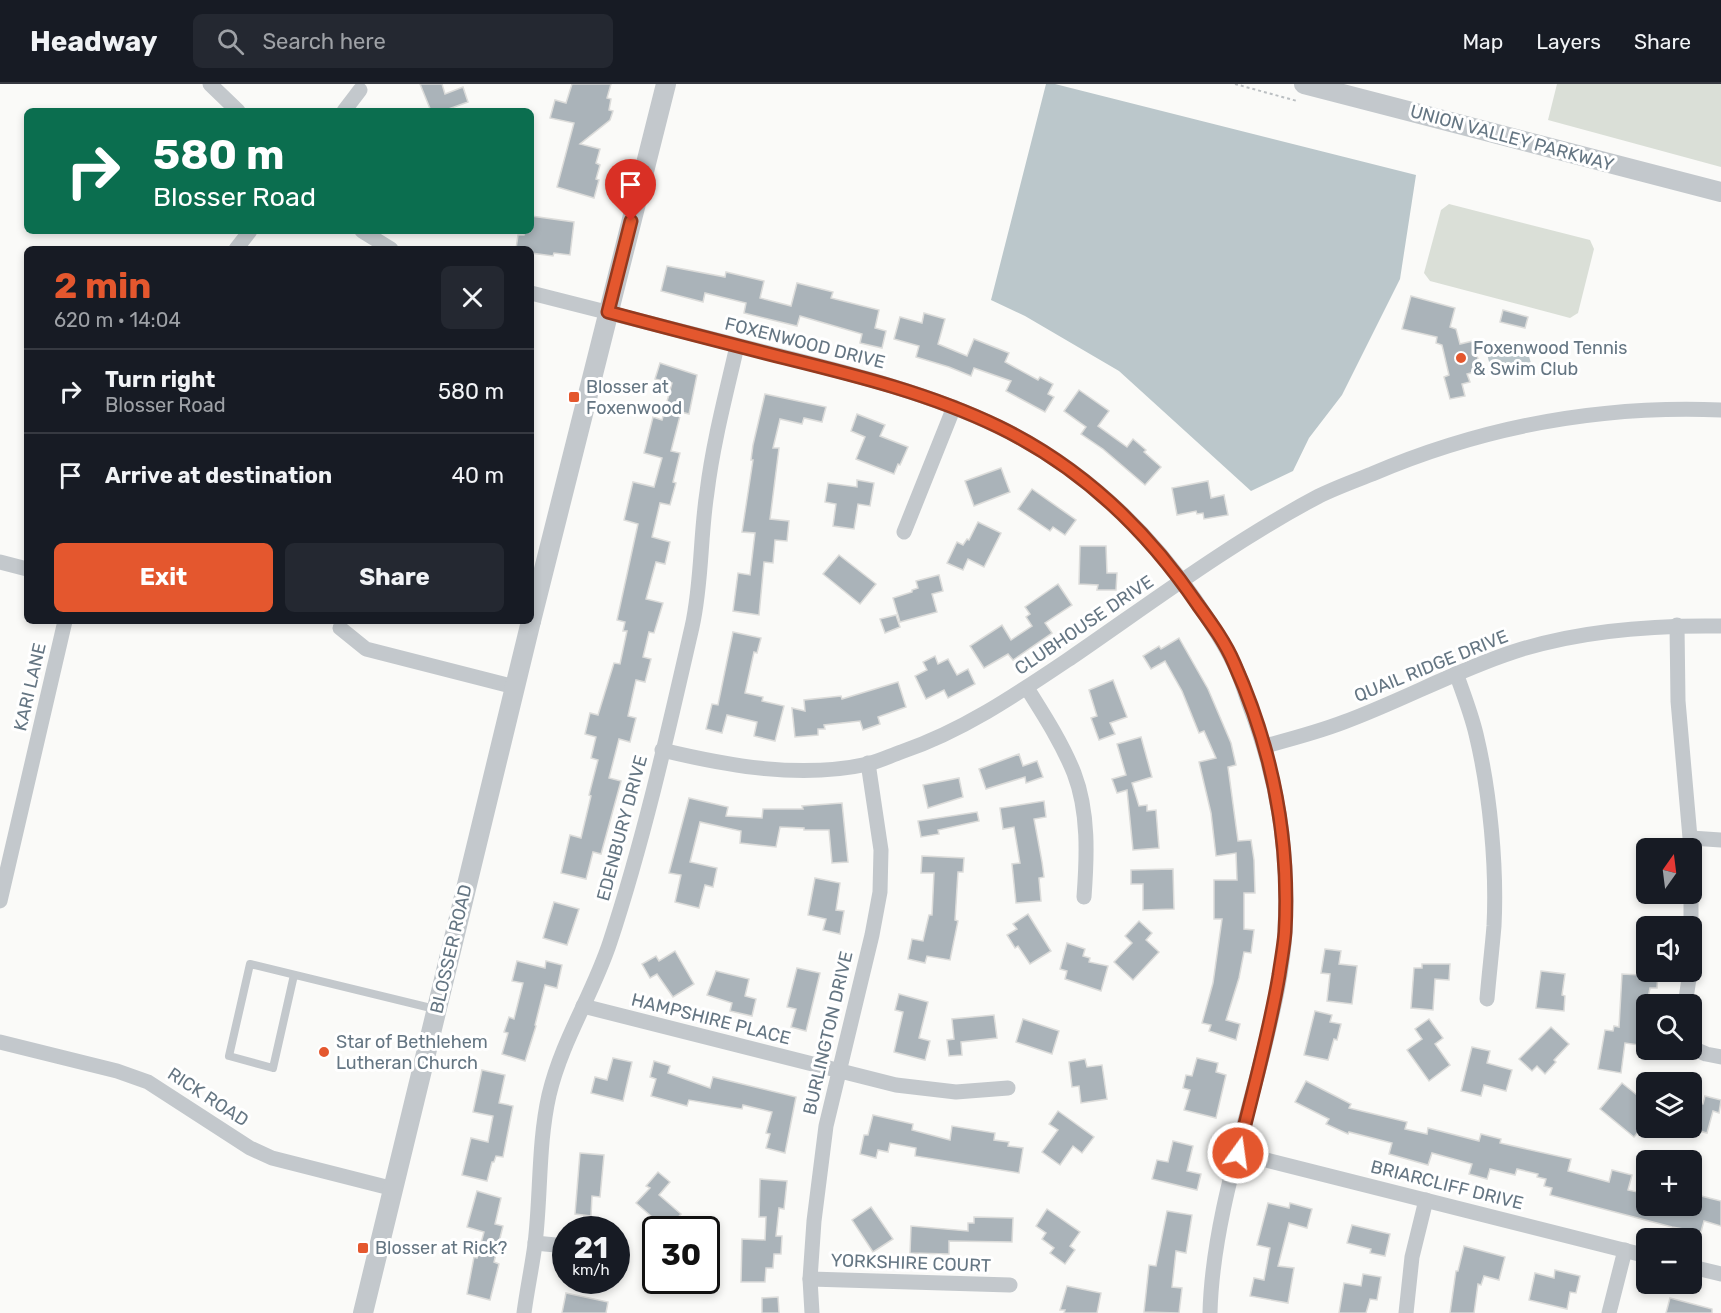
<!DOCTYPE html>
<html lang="en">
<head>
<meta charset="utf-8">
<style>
	body { margin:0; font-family:Rubik,sans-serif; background:#242831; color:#f1f3f6; height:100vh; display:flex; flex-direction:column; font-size:22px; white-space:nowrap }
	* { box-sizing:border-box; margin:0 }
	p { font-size:20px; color:#9ea1a6 }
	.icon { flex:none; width:33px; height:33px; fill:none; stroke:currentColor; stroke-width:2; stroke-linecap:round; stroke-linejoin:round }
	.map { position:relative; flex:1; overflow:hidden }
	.panel { position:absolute; left:24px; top:162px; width:510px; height:378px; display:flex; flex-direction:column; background:#171b24; border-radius:9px; box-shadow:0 3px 9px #0003 }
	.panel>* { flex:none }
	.hud { position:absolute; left:24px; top:24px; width:510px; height:126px; border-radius:9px; box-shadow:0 3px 9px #0003; background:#0b6e4f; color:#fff; overflow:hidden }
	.needle { width:39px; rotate:14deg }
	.fabs { position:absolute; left:1636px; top:754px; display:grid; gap:12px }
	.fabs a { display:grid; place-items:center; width:66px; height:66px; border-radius:9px; background:#171b24; box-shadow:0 3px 9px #0003; font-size:30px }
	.speed { position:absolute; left:552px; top:1132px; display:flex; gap:12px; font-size:30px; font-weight:700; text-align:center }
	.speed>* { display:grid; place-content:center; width:78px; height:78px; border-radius:50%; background:#171b24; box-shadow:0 3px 9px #0003; line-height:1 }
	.speed small { font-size:15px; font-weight:400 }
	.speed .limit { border:3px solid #111; border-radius:9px; background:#fff; color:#111 }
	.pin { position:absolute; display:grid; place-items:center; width:51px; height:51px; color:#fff; margin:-62px -26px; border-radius:50% 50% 50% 0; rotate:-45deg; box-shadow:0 0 6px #0007 }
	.pin .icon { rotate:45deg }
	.me { position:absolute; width:66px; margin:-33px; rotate:14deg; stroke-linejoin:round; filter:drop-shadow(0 0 4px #0008) }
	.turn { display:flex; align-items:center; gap:21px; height:126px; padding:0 30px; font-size:27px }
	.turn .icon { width:78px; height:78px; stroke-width:2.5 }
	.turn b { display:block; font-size:42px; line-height:51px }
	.round { display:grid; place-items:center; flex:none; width:63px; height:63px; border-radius:9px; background:#242831 }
	.headline { display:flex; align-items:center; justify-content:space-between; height:102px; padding:0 30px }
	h1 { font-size:36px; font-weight:700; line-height:45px; color:#e4572e }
	.cta { display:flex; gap:12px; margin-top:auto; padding:12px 30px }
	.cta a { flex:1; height:69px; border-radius:9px; background:#e4572e; color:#fff; font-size:24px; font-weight:700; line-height:69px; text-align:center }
	.cta a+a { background:#242831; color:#f1f3f6 }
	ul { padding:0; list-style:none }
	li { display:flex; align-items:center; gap:18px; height:84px; padding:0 30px; border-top:2px solid #363941 }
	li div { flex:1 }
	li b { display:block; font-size:22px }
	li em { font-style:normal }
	header { display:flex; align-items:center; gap:36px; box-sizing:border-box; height:84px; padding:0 30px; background:#171b24; border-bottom:2px solid #363941 }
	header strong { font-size:28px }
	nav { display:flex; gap:33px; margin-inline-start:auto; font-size:21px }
	.search { width:420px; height:54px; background:#242831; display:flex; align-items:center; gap:15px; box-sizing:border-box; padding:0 21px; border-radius:9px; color:#9ea1a6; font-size:22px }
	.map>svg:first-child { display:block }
</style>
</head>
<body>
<header>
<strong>Headway</strong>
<div class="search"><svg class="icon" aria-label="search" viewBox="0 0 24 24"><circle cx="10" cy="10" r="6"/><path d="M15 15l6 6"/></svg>Search here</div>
<nav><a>Map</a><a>Layers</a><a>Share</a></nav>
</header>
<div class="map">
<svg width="1721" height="1229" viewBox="0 0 1721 1229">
	<rect width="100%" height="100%" fill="#fafaf8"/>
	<g fill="#dadfd7">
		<path d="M1557 0H1721V83L1548 36Z"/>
		<path d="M1449 120 1590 156 1594 165 1578 229 1570 234 1430 197 1424 189 1441 126Z"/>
	</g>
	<g fill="#bbc7cb">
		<path d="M1046 0H1055L1416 91 1400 195 1342 311 1309 354 1293 387 1251 407 1119 287 1025 232 991 216Z"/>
		<path d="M1525 260 1531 279 1492 289 1487 270Z"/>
	</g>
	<g fill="#aab3b9" stroke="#dcdcda" stroke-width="1.5">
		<path d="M420 0H442L445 10 463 3 468 18 443 27H431Z"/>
		<path d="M572 0H611L607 14 611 15 609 26 613 27 610 36 580 60 600 65 596 79 600 81 596 95 599 96 594 114 557 103 574 39 550 34 555 16 566 19Z"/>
		<path d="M531 132 574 138 570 171 554 169 553 172 531 169V165H516L518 151H524L525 147H531Z"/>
		<path d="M667 182 725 193 726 188 764 197 760 214 791 222 797 199 833 208 831 214 879 226 875 244 886 247 882 264 860 259 862 250 800 232 797 242 744 229 746 219 705 209 703 218 661 207Z"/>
		<path d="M1411 212 1455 224 1450 243 1456 245 1460 260 1473 257 1481 286 1467 290 1470 298 1462 300 1465 312 1450 315 1444 293 1449 291 1442 261 1436 259 1437 253 1402 245Z"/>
		<path d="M1503 226 1528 233 1525 244 1500 238Z"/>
		<path d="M924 229 945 235 938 260 967 272 974 255 1009 269 1005 278 1038 296 1040 293 1053 300 1048 310 1054 313 1045 328 1006 307 1011 297 974 284 971 292 949 283 916 273 919 262 894 255 900 233 922 239Z"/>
		<path d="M660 279 697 291 689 330 681 328 671 367 680 369 673 398 676 399 670 421 660 419 652 453 670 458 665 480 656 478 646 515 663 519 654 549 649 548 643 573 651 575 645 598 636 596 628 632 636 634 630 658 619 655 609 694 621 697 601 770 593 768 586 795 561 789 570 751 581 754 591 712 589 711 598 676 591 674 596 653 585 650 590 629 598 631 614 579 620 580 627 547H623L625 538 617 536 638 440 624 436 633 398 654 403 662 374 644 369 653 333 662 336 672 299 655 295Z"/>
		<path d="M1079 306 1109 327 1098 342 1127 363 1133 355 1146 366 1144 368 1161 383 1145 401 1103 365 1081 350 1086 343 1064 327Z"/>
		<path d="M765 310 826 323 822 338 804 334 802 340 780 335 773 364H779L770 435 789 437 787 457 775 456 773 479 764 478 759 531 733 527 738 489 750 491 755 449 742 448 753 376H751L753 361Z"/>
		<path d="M857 330 885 341 880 352 908 363 900 381 898 380 894 390 856 375 865 353 851 347Z"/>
		<path d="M1001 384 1010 408 974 422 965 397Z"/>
		<path d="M857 396 874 399 870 422 858 420 854 445 833 442 836 420 825 418 828 399 857 403Z"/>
		<path d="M1208 397 1211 414 1224 411 1228 431 1204 435 1203 429 1197 430 1196 427 1177 431 1172 404Z"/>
		<path d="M1032 405 1076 436 1065 451 1053 443 1050 447 1018 425Z"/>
		<path d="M978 438 1001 449 984 483 968 475 963 486 947 479 957 458 963 461 967 455 969 456Z"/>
		<path d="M1080 462H1106L1107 489H1117L1116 506H1097L1098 501 1079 500Z"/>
		<path d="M839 471 876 500 860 520 823 490Z"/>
		<path d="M939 491 943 507 932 510 937 528 900 538 893 514 912 508V506L918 504 916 497Z"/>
		<path d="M1058 500 1072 521 1045 539 1052 549 1013 576 1008 570 984 584 970 562 1002 541 1011 556 1032 542 1026 533 1030 530 1025 523Z"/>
		<path d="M896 531 900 543 885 549 880 535Z"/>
		<path d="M733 548 761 554 757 569 754 568 745 609 763 613 762 617 784 622 775 657 754 652 757 638 727 631 722 649 706 645 712 620 718 621Z"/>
		<path d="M1179 554 1208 605 1231 659 1236 681 1228 683 1238 757 1251 756 1254 776 1255 809H1244V845L1254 846 1251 869 1244 868 1239 894 1226 936 1240 940 1236 956 1209 947 1211 941 1202 939 1213 899 1222 835H1214V796H1237L1236 769 1216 772 1211 729 1199 678 1216 674 1204 647 1199 649 1182 607 1165 577 1151 585 1143 572 1159 562 1161 565Z"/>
		<path d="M935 572 938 580 948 575 957 591 968 585 975 600 948 614 944 606 926 615 915 592 927 586 923 578Z"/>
		<path d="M1113 596 1127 633 1110 639 1115 650 1099 656 1091 634 1097 632 1089 606Z"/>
		<path d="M898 598 906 623 878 633 880 640 863 646 860 637 824 641 825 645H818V651L795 653 792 624 805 627 804 616 841 612 842 615Z"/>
		<path d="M1141 653 1152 693 1132 699 1139 722 1147 721V727L1156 726 1159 764 1133 766 1127 706 1117 709 1112 695 1126 691 1117 660Z"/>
		<path d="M1019 670 1023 682 1037 677 1043 693 1026 699 1025 693 986 705 979 685Z"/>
		<path d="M959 694 963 713 928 724 923 701Z"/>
		<path d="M689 714 728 723 726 732 762 734 763 725H803L802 722 842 719 848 778 832 779 829 746H804V744L780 743 776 763 740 759 741 747 700 738 690 778 717 784 713 803 705 801 699 824 675 818 681 791 669 789Z"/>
		<path d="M1044 717 1046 733 1034 735 1042 778 1044 793 1039 794 1041 817 1016 819 1012 780 1020 779 1014 743 1003 745 1000 724Z"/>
		<path d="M977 728 979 737 938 746 939 750 921 753 918 737Z"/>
		<path d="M922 772 964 774 963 788H958L955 836 958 837 950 876 927 872 925 879 908 875 912 855 923 857 929 831H932L934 789H921Z"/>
		<path d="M1173 785 1174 825 1143 826V800H1131V786Z"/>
		<path d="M815 794 840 799 836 826 844 827 840 850 823 846 826 835 808 831Z"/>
		<path d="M554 818 579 825 567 861 543 854Z"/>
		<path d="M1028 830 1051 867 1030 880 1018 862 1015 864 1007 851 1017 845 1013 840Z"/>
		<path d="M1139 837 1152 849 1146 856 1159 868 1133 896 1114 878 1132 859 1125 852Z"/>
		<path d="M1067 859 1085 865 1083 872 1090 874 1089 878 1108 882 1101 907 1065 895 1067 887 1060 885Z"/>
		<path d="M1325 865 1341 867 1339 880 1357 882 1352 920 1327 917 1330 890 1321 889Z"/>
		<path d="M675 867 694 900 673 913 657 890 650 894 642 880 656 872 659 877Z"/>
		<path d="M517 877 545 884 546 877 562 881 557 904 545 901 535 941 536 942 525 977 502 970 508 949 504 948 509 933 514 935 523 899 512 897Z"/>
		<path d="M1422 880H1450L1449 896 1435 895 1433 926 1411 924 1414 884H1422Z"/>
		<path d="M797 884 820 889 806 947 791 943 796 925 787 923Z"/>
		<path d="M716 887 749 895 745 912 756 915 752 932 730 927 732 919 707 911Z"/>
		<path d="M1541 887 1565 890 1562 911 1565 912 1564 927 1536 924Z"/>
		<path d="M1641 888H1658L1657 904H1650L1639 961 1625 959 1621 989 1598 985 1605 946 1613 947 1614 942 1619 943 1622 890 1641 891Z"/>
		<path d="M899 910 928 918 919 954 930 957 925 976 894 968 903 928 895 926Z"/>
		<path d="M1315 927 1332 931 1330 938 1341 940 1337 956 1334 955 1328 976 1304 971Z"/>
		<path d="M994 931 997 954 961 958 962 971 949 972 947 956 954 955 952 935Z"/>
		<path d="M1023 935 1059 947 1052 970 1016 958Z"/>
		<path d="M1429 935 1443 954 1435 960 1450 981 1429 997 1407 966 1422 955 1415 945Z"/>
		<path d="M1551 943 1569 960 1554 976 1556 978 1545 990 1537 982 1532 987 1519 975Z"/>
		<path d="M1472 963 1490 967 1487 979 1512 986 1506 1007 1484 1001 1481 1012 1461 1007Z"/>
		<path d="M613 974 632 978 623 1017 591 1009 595 993 607 996Z"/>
		<path d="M1197 974 1218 979 1216 988 1226 991 1216 1034 1184 1026 1190 1006 1183 1004 1186 991 1192 992Z"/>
		<path d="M1085 975 1087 983 1102 981 1107 1015 1081 1019 1079 1002 1072 1003 1069 978Z"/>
		<path d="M654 977 670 982 668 989 710 1004 713 993 796 1013 785 1069 766 1064 770 1050 766 1049 772 1028 743 1021 742 1025 689 1016 687 1022 651 1012 656 995 650 993Z"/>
		<path d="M482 986 505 991 499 1019 513 1022 503 1073 496 1072 494 1078H492L487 1097 462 1091 471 1054 488 1058 493 1032 473 1028Z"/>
		<path d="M1306 997 1351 1020 1349 1024 1407 1038 1405 1045 1427 1050 1428 1044 1479 1057 1481 1050 1501 1055 1500 1059 1571 1075 1568 1087 1609 1098 1612 1086 1632 1091 1628 1106 1647 1110V1122H1693L1694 1119 1699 1120 1701 1112 1721 1117V1142L1704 1137 1701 1148 1672 1143 1550 1111 1552 1104 1544 1102 1546 1095 1537 1093 1538 1090 1517 1085 1515 1091 1490 1085 1487 1095 1469 1090 1472 1080 1432 1069 1428 1081 1389 1070 1392 1059 1349 1048 1348 1050 1326 1040 1329 1035 1295 1018Z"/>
		<path d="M1622 999 1647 1019V1038L1634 1053 1600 1025Z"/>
		<path d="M1705 1012 1721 1016 1719 1029 1713 1027 1707 1049 1692 1045V1018L1703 1020Z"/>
		<path d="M1058 1027 1094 1053 1082 1069 1073 1062 1060 1081 1042 1068 1058 1046 1049 1040Z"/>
		<path d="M873 1031 913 1040 912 1046 950 1056 952 1042 995 1049 994 1056 1009 1058 1008 1062 1023 1064 1019 1089 915 1072 916 1064 890 1059 888 1068 878 1066 876 1074 860 1070 864 1051H868Z"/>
		<path d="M1173 1057 1193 1062 1187 1087 1201 1090 1197 1106 1152 1095 1157 1076 1168 1078Z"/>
		<path d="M580 1069 604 1071 600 1113 592 1112 591 1132 575 1130Z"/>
		<path d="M658 1088 670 1098 659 1111 681 1130 667 1146 636 1119 650 1104 646 1102Z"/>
		<path d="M760 1095 787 1097 784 1125 779 1124 776 1152H782L781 1170H774L773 1184H766L765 1198H741L742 1155 765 1156 766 1133H759Z"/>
		<path d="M477 1107 501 1114 495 1140 503 1142 494 1178 499 1180 490 1216 467 1210 474 1173 477 1174 484 1148 467 1143Z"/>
		<path d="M1268 1119 1289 1124 1290 1119 1312 1125 1307 1144 1289 1139 1278 1182 1294 1184 1288 1219 1250 1212 1254 1194 1264 1196 1270 1164 1257 1161Z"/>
		<path d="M871 1123 893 1155 873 1168 852 1136Z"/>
		<path d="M1047 1125 1080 1148 1070 1162 1075 1166 1065 1180 1050 1169 1054 1164 1042 1155 1046 1149 1036 1142Z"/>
		<path d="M1167 1127 1192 1131 1186 1169 1176 1167 1172 1203 1182 1204 1179 1229 1144 1228 1149 1181 1156 1182Z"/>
		<path d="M974 1133 1013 1134 1012 1158 949 1157V1170L910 1169 911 1142 968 1147V1139H974Z"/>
		<path d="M1352 1141 1390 1150 1385 1172 1370 1169 1371 1165 1347 1159Z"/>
		<path d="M1464 1162 1505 1173 1499 1196 1484 1192 1481 1201 1478 1200 1474 1229H1450L1456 1187H1458Z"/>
		<path d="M1555 1186 1580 1192 1576 1209 1570 1208 1567 1225 1529 1216 1535 1189 1554 1194Z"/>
		<path d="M1363 1190 1381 1193 1377 1216 1370 1215 1366 1229H1339L1344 1199 1361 1202Z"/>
		<path d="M1067 1202 1101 1209 1097 1229H1064L1065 1226H1060Z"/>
		<path d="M566 1209 608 1218 606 1229H562Z"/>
		<path d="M778 1213 779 1229H762V1214Z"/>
		<path d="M1670 1214 1712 1225V1229H1666Z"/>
	</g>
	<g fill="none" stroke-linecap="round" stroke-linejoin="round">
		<path stroke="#bbbfc2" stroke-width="2" stroke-dasharray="3 3" stroke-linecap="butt" d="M1235 0 1297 17"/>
		<path stroke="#c3c8cc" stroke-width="8" d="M294 891 273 984 229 972 250 880 435 925"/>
		<g stroke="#c3c8cc" stroke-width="15">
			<path d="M210 0 238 27"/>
			<path d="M344 27 360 6"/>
			<path d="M362 147 391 165"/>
			<path d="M236 165 250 147"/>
			<path d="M531 209C609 228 686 249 764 268 844 288 924 307 999 343 1078 381 1144 442 1194 514 1208 535 1222 555 1233 578 1240 591 1244 606 1249 620 1278 696 1289 766 1285 847 1283 887 1273 927 1264 965 1243 1049 1212 1143 1210 1229"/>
			<path d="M904 448 954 323"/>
			<path d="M0 478 27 485"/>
			<path d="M1677 541 1678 617 1691 765"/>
			<path d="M340 544 366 565 515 603"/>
			<path d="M1456 589C1463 609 1471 629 1476 650 1490 708 1497 783 1494 842 1492 866 1489 891 1487 915"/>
			<path d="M1027 604C1044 631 1062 659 1074 689 1089 728 1087 773 1084 813"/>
			<path d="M1265 662C1291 655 1318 648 1344 638 1401 617 1455 587 1513 568 1579 546 1652 541 1721 542"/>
			<path d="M662 666C729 682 800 695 868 680 879 677 890 672 901 668 963 647 1017 610 1072 573 1152 518 1232 458 1319 412 1335 404 1354 397 1372 390 1482 343 1601 321 1721 326"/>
			<path d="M1691 754 1721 756"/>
			<path d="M0 817 65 537"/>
			<path d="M1691 843V810"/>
			<path d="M1685 921 1690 888"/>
			<path d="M583 922 896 1001 956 1008 1008 1004"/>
			<path d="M0 958 117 987 148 998 250 1064 272 1074 394 1105"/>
			<path d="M1692 964 1706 970 1721 973"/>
			<path d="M1238 1069 1647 1172"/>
			<path d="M535 1159 566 1162"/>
			<path d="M1692 1183 1721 1190"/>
			<path d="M810 1195 1010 1201"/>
			<path d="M524 1229C527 1206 532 1183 535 1160 541 1110 538 1060 549 1011 562 956 593 910 610 858 644 755 668 648 692 543 702 499 700 453 707 408 713 359 726 310 737 262"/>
			<path d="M812 1229 810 1195 814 1137 826 1042 872 851 880 808 881 766 868 679"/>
			<path d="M1406 1229 1412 1173 1426 1116"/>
			<path d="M1609 1229 1625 1166"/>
		</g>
		<g stroke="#c3c8cc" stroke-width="20">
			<path d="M1304 0 1721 108"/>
			<path d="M531 537 666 0"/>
			<path d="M363 1229 531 537"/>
		</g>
	</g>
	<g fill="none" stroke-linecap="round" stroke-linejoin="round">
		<g stroke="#94391e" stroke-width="15">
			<path id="route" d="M631 137 608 228C667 244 726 259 785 274 858 292 931 310 999 343 1081 383 1147 446 1198 521 1211 539 1225 558 1234 579 1272 664 1290 756 1285 848 1284 862 1281 877 1279 891 1269 951 1252 1010 1238 1069"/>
		</g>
		<use href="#route" stroke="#e4572e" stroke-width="10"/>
	</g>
	<g fill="#e4572e" stroke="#fff" stroke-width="2">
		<circle cx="1461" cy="274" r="6"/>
		<rect x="568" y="307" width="12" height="12" rx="3"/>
		<circle cx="324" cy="968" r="6"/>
		<rect x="357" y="1158" width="12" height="12" rx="3"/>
	</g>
	<g text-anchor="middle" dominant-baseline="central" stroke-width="6" stroke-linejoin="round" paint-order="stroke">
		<g font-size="18" fill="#657683" stroke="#fff">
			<text transform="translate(1512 54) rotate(15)">UNION VALLEY PARKWAY</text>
			<text transform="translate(805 259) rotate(14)">FOXENWOOD DRIVE</text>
			<text transform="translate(1084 541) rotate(-34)">CLUBHOUSE DRIVE</text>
			<text transform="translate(1431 582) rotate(-22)">QUAIL RIDGE DRIVE</text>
			<text transform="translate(30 603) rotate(-77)">KARI LANE</text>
			<text transform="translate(622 744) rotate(-75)">EDENBURY DRIVE</text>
			<text transform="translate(451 865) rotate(-77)">BLOSSER ROAD</text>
			<text transform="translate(711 935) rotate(14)">HAMPSHIRE PLACE</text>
			<text transform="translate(828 949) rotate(-77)">BURLINGTON DRIVE</text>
			<text transform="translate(208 1013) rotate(33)">RICK ROAD</text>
			<text transform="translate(1447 1101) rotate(14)">BRIARCLIFF DRIVE</text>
			<text transform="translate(911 1179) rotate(2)">YORKSHIRE COURT</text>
		</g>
		<g font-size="18" fill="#657683" stroke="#fff" text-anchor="start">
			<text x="1473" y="264">Foxenwood Tennis<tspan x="1473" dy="21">&amp; Swim Club</tspan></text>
			<text x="586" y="303">Blosser at<tspan x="586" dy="21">Foxenwood</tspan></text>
			<text x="336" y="958">Star of Bethlehem<tspan x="336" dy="21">Lutheran Church</tspan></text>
			<text x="375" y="1164">Blosser at Rick?</text>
		</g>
	</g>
</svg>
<div class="fabs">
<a><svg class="needle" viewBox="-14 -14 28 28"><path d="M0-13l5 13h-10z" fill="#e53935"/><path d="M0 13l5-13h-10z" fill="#9ea1a6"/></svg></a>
<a><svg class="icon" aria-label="sound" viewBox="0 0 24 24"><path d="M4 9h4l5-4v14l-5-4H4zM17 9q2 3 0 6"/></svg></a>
<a><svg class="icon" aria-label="search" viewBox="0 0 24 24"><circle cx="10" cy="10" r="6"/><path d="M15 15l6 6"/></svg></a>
<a><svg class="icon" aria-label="layers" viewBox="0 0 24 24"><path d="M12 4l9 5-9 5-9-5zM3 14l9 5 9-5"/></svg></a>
<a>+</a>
<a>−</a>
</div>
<div class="speed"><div>21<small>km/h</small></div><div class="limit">30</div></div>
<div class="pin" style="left:631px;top:137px;background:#d93025"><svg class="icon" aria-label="arrive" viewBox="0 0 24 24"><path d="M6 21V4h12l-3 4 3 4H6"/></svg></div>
<svg class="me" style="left:1238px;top:1069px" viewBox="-20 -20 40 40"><circle r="17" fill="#e4572e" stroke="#fff" stroke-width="3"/><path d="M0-11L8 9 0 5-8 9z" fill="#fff"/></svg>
<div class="hud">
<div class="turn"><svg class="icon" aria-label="right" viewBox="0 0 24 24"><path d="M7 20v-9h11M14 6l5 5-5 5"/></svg><div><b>580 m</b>Blosser Road</div></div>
</div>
<section class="panel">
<div class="headline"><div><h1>2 min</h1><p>620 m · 14:04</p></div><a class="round"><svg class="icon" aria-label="close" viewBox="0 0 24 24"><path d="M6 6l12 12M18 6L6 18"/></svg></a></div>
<ul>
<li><svg class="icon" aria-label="right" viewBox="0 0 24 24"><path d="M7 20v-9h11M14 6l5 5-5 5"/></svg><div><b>Turn right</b><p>Blosser Road</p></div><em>580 m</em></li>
<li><svg class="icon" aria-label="arrive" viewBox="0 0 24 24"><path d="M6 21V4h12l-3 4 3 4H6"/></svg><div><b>Arrive at destination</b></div><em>40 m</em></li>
</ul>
<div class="cta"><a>Exit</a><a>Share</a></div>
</section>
</div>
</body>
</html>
